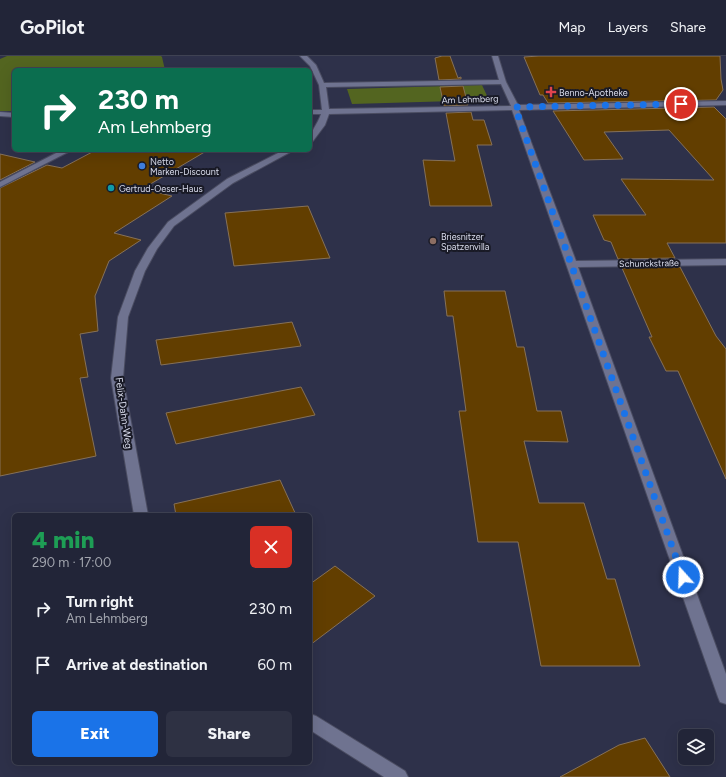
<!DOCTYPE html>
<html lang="en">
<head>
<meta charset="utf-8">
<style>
	body { margin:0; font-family:Figtree,sans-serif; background:#2e3143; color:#f1f3f6; height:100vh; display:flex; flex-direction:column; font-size:15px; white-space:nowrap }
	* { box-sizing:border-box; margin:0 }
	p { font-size:13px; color:#a2a5ae }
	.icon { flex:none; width:22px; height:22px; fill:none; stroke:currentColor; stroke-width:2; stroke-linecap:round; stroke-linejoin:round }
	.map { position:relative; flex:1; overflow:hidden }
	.details { position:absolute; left:12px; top:457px; width:300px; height:252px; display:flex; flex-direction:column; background:#222538; border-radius:6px; box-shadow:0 4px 16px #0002,0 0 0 1px #3f4253 }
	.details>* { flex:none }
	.top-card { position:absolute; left:12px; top:12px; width:300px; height:84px; border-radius:6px; box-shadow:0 4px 16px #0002,0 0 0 1px #3f4253; background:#0b6e4f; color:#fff; overflow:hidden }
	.tools { position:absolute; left:678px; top:673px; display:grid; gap:8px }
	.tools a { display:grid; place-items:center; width:36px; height:36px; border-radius:6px; background:#222538; box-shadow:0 4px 16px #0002,0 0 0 1px #3f4253; font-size:20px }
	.pin { position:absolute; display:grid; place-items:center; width:34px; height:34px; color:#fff; margin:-17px; border:2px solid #fff; border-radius:50%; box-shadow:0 1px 4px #0007 }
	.me { position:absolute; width:44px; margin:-22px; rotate:340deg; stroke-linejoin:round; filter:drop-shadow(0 0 3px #0008) }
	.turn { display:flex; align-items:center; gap:14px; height:84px; padding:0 20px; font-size:18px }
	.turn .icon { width:52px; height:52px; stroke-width:2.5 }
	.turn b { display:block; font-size:28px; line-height:34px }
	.round { display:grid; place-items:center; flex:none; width:42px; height:42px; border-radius:6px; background:#2e3143 }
	.overview { display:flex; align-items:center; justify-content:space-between; height:68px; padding:0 20px }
	h1 { font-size:24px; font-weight:800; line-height:30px; color:#1e9e55 }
	.action { display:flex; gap:8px; margin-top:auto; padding:8px 20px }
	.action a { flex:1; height:46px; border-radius:6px; background:#1a73e8; color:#fff; font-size:16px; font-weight:800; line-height:46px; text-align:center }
	.action a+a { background:#2e3143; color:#f1f3f6 }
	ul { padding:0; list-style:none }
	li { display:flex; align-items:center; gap:12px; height:56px; padding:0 20px }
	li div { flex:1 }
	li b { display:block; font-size:15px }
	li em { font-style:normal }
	header { display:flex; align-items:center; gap:24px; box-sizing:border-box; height:56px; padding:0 20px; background:#222538; border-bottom:1px solid #3f4253 }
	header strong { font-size:19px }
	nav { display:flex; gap:22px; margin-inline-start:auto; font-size:14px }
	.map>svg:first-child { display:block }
</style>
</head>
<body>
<header>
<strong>GoPilot</strong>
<nav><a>Map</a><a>Layers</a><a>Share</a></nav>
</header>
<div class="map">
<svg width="726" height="721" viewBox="0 0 726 721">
	<rect width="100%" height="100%" fill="#2e314a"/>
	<g fill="#536520">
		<path d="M7 0H161L162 1 165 14H14V55H0V3Z"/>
		<path d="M482 29 489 44 352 48 347 33Z"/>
	</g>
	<g fill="#623e00" stroke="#867158">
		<path d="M442 0H450L458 22 461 21V23L439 24 435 2Z"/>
		<path d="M539 0H720L721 23 723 34 716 44 548 47 543 39H540L524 1Z"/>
		<path d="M463 30 468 49 444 50 440 31Z"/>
		<path d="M714 51 726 63V187H667L675 202 618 203 611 186 604 184 593 159H646L621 123 714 124 669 74 604 76 623 103 584 104 553 55Z"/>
		<path d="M471 56 473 64H484L492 89H477L492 150H430L423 104 455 105 446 57Z"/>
		<path d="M96 94H208L142 133 172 140 114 177 141 184 109 205 95 240 98 275 80 278 88 321 80 322 96 400 0 420V132L47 109 62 112Z"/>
		<path d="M0 98 35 106 0 124Z"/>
		<path d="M308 150 330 202 234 210 225 157Z"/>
		<path d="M680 211 716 280 726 293V423L678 315H666L649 281H652L622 212Z"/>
		<path d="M444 235H505L517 291H524L537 355H561L568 386 524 385 539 447H584L607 523H615L640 610H541L518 486H478L459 355H466L453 260H447Z"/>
		<path d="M292 266 301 290 161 309 156 284Z"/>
		<path d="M301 331 315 359 176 388 166 357Z"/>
		<path d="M280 424 296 459H176L174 448Z"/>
		<path d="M335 510 375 540 310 589V528Z"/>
		<path d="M645 682 670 721H560L619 689Z"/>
	</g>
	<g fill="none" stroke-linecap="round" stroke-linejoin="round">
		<g stroke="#4a4c61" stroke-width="2">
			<g id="minor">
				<path d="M300 0H307L316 9 324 27 499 24 492 0H498L506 26 518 49 726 45V49L519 54 576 205 726 203V209L578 211 726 618V648L720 646 718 641 512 54 329 58 325 69 313 85H310C310 75 318 68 321 58H310V54H322L319 29 310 10ZM501 28 511 50 329 53 326 31Z"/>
				<path d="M0 56 14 57V61L0 60Z"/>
				<path d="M62 94H72L0 131V126Z"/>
				<path d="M284 94H294L233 127 174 170 157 193 145 215 128 261 123 322 148 459H134L111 322 118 261 135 215 148 192 168 166 227 123Z"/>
				<path d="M310 658 316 660 405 715 408 721H384L310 674Z"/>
			</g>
		</g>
		<use href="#minor" fill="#6f7390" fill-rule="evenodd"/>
	</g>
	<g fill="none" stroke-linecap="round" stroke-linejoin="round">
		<path stroke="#1a73e8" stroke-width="7" stroke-dasharray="0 12.6" d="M681 48 515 51 683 521"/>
	</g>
	<path fill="#e0444e" stroke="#191a26" stroke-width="1.5" d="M549 30h4v4h4v4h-4v4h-4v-4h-4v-4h4z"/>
	<circle fill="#3f7fe0" stroke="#191a26" stroke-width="1.5" cx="142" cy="110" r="4"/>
	<circle fill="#0f9aa8" stroke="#191a26" stroke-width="1.5" cx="111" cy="132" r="4"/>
	<circle fill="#8d6e63" stroke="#191a26" stroke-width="1.5" cx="433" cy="185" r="4"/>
	<g text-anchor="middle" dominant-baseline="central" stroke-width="4" stroke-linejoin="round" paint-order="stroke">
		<g font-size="9" fill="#dbdeee" stroke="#191a26" text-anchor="start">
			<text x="559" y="36">Benno-Apotheke</text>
			<text x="150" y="105">Netto<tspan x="150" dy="10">Marken-Discount</tspan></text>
			<text x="119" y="132">Gertrud-Oeser-Haus</text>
			<text x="441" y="180">Briesnitzer<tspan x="441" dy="10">Spatzenvilla</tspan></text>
		</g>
		<g font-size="9" fill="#dbdeee" stroke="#191a26">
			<text transform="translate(470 43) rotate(-2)">Am Lehmberg</text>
			<text transform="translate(649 207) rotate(-1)">Schunckstraße</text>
		</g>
		<g font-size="10" fill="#dbdeee" stroke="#191a26">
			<text transform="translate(124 357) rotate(82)">Felix-Dahn-Weg</text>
		</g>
	</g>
</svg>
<div class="tools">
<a><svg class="icon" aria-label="layers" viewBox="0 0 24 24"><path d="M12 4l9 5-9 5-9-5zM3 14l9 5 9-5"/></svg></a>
</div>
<div class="pin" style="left:681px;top:48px;background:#d93025"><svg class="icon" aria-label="arrive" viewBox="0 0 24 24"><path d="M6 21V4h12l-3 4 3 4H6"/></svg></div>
<svg class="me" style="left:683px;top:521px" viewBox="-20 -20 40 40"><circle r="17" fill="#1a73e8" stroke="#fff" stroke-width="3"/><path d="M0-11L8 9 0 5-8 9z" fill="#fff"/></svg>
<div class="top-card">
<div class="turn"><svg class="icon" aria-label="right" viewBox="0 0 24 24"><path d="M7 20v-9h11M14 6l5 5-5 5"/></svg><div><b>230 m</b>Am Lehmberg</div></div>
</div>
<section class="details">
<div class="overview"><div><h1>4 min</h1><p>290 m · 17:00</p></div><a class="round" style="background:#d93025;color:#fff"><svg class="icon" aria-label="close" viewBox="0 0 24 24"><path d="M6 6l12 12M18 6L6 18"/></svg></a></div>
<ul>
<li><svg class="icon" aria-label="right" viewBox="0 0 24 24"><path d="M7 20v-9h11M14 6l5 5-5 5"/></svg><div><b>Turn right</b><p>Am Lehmberg</p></div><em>230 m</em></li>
<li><svg class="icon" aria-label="arrive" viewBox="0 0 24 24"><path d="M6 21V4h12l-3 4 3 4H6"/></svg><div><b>Arrive at destination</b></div><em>60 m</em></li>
</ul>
<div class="action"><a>Exit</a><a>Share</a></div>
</section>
</div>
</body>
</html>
